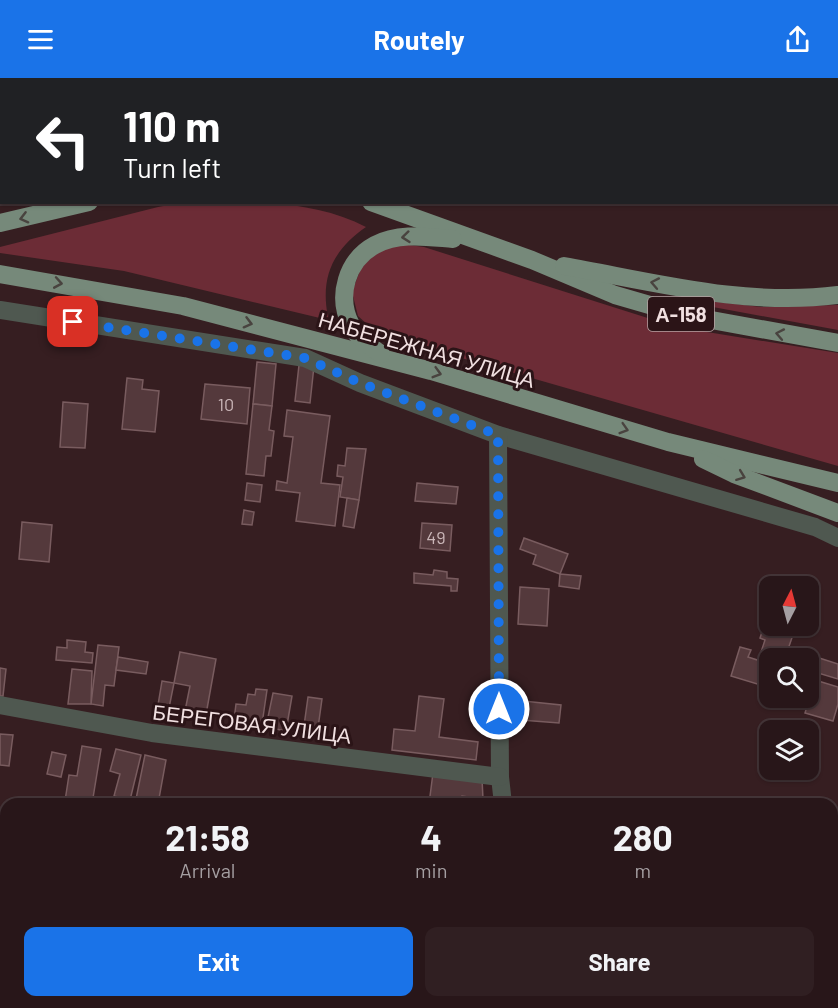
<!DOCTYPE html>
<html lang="en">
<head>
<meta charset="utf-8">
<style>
	body { margin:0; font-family:Barlow,sans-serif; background:#301f22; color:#f1f3f6; height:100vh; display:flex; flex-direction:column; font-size:22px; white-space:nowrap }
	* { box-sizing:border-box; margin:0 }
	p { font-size:20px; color:#a59fa2 }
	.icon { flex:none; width:33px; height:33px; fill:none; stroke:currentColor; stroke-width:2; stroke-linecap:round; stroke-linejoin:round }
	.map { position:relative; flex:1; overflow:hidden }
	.side { position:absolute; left:0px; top:720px; width:838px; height:210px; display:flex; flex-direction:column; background:#281619; border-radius:18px 18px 0 0; box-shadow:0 2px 4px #0004,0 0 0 2px #443538 }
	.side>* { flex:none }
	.top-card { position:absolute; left:0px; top:0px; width:838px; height:126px; box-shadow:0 2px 4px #0004,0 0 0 2px #443538; background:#202124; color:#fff; overflow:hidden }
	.needle { width:39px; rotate:6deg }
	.fabs { position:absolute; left:759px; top:498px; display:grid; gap:12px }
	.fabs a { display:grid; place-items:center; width:60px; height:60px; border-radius:12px; background:#281619; box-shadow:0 2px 4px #0004,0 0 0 2px #443538; font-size:30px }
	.pin { position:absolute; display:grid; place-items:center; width:51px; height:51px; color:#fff; margin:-26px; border-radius:12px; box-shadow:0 3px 9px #0006 }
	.me { position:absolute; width:66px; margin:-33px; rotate:0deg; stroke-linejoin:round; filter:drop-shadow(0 0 4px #0008) }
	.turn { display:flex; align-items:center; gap:21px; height:126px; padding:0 24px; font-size:27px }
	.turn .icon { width:78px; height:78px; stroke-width:2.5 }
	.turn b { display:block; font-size:42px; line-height:51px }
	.eta { display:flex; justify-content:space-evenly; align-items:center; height:102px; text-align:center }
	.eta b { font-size:36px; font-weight:700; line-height:42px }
	.button { display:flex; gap:12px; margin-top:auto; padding:12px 24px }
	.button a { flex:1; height:69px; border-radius:12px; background:#1a73e8; color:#fff; font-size:24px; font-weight:700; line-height:69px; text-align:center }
	.button a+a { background:#301f22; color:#f1f3f6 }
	header { display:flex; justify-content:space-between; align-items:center; height:78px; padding:0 24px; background:#1a73e8; color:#fff; font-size:27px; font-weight:700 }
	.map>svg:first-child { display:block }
</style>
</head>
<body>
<header><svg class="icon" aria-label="menu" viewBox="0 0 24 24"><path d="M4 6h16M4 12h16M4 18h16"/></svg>Routely<svg class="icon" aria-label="share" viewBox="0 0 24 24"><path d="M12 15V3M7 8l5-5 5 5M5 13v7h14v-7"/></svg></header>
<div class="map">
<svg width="838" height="930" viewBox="0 0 838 930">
	<rect width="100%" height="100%" fill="#361e21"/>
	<g fill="#6c2c36">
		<path d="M268 124C302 128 336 133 366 149 333 172 320 199 328 239L324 241 124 193 0 175V169L158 129 185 124Z"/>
		<path d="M402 166 424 169 654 242 707 254 838 275V388L378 256 358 238 352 214 361 190 378 173Z"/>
		<path d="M676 219 761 229 838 227V252L675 222Z"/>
	</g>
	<path fill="#0c4420" d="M0 0H838V55L837 2H2L0 93Z"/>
	<g fill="#54393c" stroke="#795c5f" stroke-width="1.5">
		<path d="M257 284 276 286 272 328 253 326Z"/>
		<path d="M299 287 314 288 310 325 295 323Z"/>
		<path d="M127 300 143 302 142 311 159 313 155 354 122 351Z"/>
		<path d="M205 306 250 310 247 346 201 341Z"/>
		<path d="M63 324 88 326 85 370 60 369Z"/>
		<path d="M253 326 272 328 269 352 274 353 271 378H266L264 398 246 396Z"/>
		<path d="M287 332 330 338 321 405 340 407 335 448 296 443 300 415 276 412 277 403 287 405 293 359 284 358Z"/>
		<path d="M347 370 366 371 359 422 340 419 343 399 337 398 338 387 345 388Z"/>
		<path d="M247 405 262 407 260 424 245 422Z"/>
		<path d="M417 405 458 409 456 426 415 423Z"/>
		<path d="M347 420 359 422 354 450 343 448Z"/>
		<path d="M244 432 254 434 252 447 242 446Z"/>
		<path d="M22 444 52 447 49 484 19 481Z"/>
		<path d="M422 445 452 447 450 473 420 470Z"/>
		<path d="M524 460 568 476 560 496 533 486 536 477 520 471Z"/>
		<path d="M434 492 447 494V500L458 501 457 513H451V508L414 505V495L433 497Z"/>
		<path d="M560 496 581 498 579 511 559 508Z"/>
		<path d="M520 509 549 511 547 548 518 546Z"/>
		<path d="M769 533 770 548H796L785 580 760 577 765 562 760 560Z"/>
		<path d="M67 562 86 564 85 574 93 575 92 585 56 582 57 569 67 570Z"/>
		<path d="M98 567 119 569 114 608 105 607 103 628 91 626Z"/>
		<path d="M740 569 751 572 748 579 770 586 767 609 731 598Z"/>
		<path d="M180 574 216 581 205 642 184 638 190 608 174 605Z"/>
		<path d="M810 577 838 586V601L808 592Z"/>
		<path d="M118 579 148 584 146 596 116 592Z"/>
		<path d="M0 590 6 591 3 618H0Z"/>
		<path d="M72 591 92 593 91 626H68Z"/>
		<path d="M815 602 838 609V626L833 643 805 635Z"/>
		<path d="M162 603 174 605 168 635 157 633Z"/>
		<path d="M256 611 267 612 262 646 234 642 236 626 246 627 248 616 255 617Z"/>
		<path d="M273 615 292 618 286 653 266 649Z"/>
		<path d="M419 618 444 621 439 659 478 664 476 682 392 672 394 651 415 653Z"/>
		<path d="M308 619 322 621 317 657 303 655Z"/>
		<path d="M523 623 561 627 559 645 521 642Z"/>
		<path d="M0 656 13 657 9 688 0 687Z"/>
		<path d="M82 668 101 671 92 726 65 723 69 697 77 698Z"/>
		<path d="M116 671 141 677 130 722 114 718 120 696 110 693Z"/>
		<path d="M52 674 66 677 61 699 47 696Z"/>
		<path d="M145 677 166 682 158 726H135Z"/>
		<path d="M433 695 482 701 483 721 462 718 461 723 451 721 450 726H429Z"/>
		<path d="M832 782 838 783V808L832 807Z"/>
		<rect x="832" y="841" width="6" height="20"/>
	</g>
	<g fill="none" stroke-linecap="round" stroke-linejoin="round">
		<g stroke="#4f5850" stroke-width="18">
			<path d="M0 232 305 280 360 305 498 357 815 449 838 460"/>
			<path d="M498 357 500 699 503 726"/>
			<path d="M0 627 152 655 500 699"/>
			<path d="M528 924 529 930"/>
		</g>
		<g stroke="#76897a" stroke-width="18">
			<path d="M371 124 532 182 615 217 684 237 838 265"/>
			<path d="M0 145 89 124"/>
			<path d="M564 188C654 204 746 229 838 217"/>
			<path d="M0 196 183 228 431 293 668 364 838 405"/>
			<path d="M381 276C370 268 357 260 351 247 336 218 347 182 375 167 399 154 428 159 453 161"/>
			<path d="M703 381 734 396 838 435"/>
		</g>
	</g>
	<defs><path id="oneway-chevron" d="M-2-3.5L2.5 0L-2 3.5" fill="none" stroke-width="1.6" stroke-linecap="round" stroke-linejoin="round" transform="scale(1.5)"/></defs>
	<g stroke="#49433f">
		<use href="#oneway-chevron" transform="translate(24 140) rotate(166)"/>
		<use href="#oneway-chevron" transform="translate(406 159) rotate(174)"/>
		<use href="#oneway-chevron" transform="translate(58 205) rotate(10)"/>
		<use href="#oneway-chevron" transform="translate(655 205) rotate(-169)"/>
		<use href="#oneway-chevron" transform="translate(248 245) rotate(15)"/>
		<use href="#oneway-chevron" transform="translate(780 256) rotate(-169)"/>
		<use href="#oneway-chevron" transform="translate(437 295) rotate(16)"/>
		<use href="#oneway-chevron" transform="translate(624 351) rotate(17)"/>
		<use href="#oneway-chevron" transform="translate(741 398) rotate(21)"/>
	</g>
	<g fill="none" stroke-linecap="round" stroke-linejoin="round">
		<path stroke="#1a73e8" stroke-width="10" stroke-dasharray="0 18" d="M73 244 305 280 360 305 498 357 499 631"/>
	</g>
	<g text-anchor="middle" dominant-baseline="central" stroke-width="6" stroke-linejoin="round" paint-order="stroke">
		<g font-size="18" fill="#cab6b8">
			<text x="226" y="326">10</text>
			<text x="436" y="459">49</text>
		</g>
		<rect fill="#2b1417" stroke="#b6a3a4" stroke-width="1.5" x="648" y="219" width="66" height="34" rx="4.5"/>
		<g font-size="20" font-weight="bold" fill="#f1e0e1">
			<text x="681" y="236">А-158</text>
		</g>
		<g font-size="21" fill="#f1e0e1" stroke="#2b1417">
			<text transform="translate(427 271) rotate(16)">НАБЕРЕЖНАЯ УЛИЦА</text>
			<text transform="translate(252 645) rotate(7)">БЕРЕГОВАЯ УЛИЦА</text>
		</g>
	</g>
</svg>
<div class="fabs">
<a><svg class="needle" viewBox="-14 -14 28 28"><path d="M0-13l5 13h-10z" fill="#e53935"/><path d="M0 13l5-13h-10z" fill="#a59fa2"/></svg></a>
<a><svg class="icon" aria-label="search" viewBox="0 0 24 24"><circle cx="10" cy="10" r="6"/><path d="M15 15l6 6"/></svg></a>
<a><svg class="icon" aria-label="layers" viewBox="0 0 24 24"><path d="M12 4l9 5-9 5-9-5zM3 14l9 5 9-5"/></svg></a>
</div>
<div class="pin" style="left:73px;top:244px;background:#d93025"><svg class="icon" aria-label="arrive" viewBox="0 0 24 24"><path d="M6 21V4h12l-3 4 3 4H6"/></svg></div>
<svg class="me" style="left:499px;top:631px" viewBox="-20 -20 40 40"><circle r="17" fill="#1a73e8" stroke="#fff" stroke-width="3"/><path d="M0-11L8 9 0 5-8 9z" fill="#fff"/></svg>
<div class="top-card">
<div class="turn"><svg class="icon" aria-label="left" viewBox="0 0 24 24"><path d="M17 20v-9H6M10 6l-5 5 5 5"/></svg><div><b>110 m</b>Turn left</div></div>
</div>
<section class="side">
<div class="eta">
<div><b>21:58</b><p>Arrival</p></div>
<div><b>4</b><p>min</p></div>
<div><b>280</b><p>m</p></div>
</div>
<div class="button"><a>Exit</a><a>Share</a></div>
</section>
</div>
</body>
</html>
